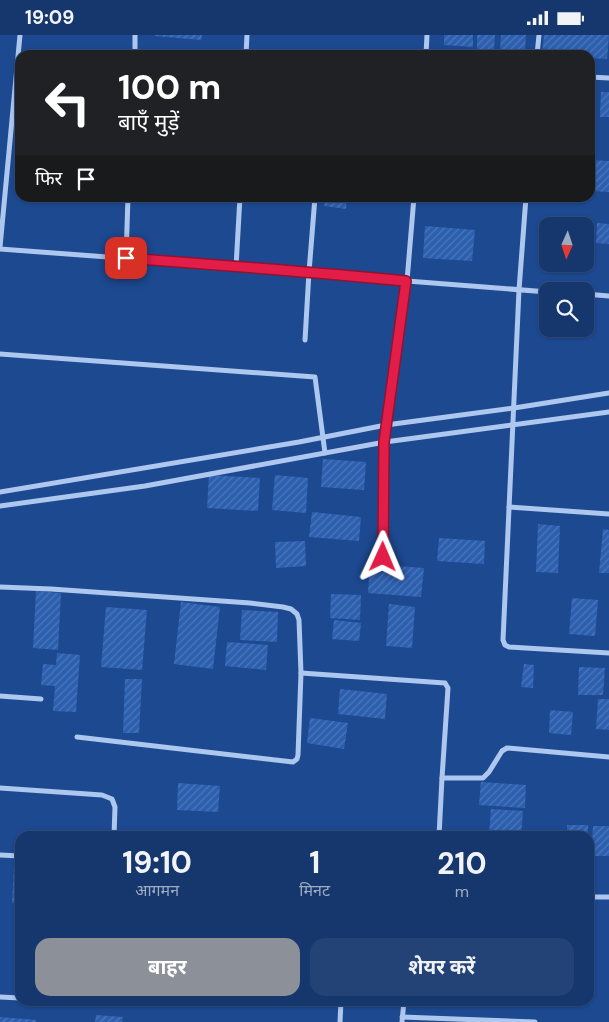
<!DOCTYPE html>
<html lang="hi">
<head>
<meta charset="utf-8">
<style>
	body { margin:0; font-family:"DM Sans","Noto Sans Devanagari",sans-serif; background:#234275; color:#f1f3f6; height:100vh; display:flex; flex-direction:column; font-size:19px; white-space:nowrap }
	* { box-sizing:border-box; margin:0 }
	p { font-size:16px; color:#9eacc2 }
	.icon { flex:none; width:28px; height:28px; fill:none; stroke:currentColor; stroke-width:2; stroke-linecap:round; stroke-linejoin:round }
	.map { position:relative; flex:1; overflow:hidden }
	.drawer { position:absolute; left:15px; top:796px; width:579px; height:175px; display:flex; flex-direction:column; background:#16376d; border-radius:15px; box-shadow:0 1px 4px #0004,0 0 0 1px #355180 }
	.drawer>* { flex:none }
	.top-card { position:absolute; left:15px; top:15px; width:580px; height:152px; border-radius:15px; box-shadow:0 1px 4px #0004,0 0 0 1px #355180; background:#202124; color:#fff; overflow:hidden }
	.needle { width:32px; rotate:183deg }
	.controls { position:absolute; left:539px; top:182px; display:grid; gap:10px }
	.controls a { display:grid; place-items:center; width:55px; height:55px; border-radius:10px; background:#16376d; box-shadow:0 1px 4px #0004,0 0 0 1px #355180; font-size:25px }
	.pin { position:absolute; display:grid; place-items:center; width:42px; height:42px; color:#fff; margin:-21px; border-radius:10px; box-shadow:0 2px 8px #0006 }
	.me { position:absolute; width:55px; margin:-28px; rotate:1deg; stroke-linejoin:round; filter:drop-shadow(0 0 4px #0008) }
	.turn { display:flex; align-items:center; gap:18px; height:105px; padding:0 20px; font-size:22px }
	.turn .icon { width:65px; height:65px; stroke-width:2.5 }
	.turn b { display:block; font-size:35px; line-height:42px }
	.then { display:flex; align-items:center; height:48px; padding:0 20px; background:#0003; gap:10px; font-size:19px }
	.eta { display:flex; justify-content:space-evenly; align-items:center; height:85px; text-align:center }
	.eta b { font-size:30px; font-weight:700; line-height:35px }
	.button { display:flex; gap:10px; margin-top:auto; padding:10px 20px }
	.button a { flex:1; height:58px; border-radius:15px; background:#8c9099; color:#fff; font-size:20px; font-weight:700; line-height:58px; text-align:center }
	.button a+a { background:#234275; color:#f1f3f6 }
	.status { display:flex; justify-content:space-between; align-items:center; height:35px; padding:0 25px; background:#16376d; direction:ltr }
	.status svg { height:14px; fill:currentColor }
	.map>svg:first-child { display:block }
</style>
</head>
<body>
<div class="status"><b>19:09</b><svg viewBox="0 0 49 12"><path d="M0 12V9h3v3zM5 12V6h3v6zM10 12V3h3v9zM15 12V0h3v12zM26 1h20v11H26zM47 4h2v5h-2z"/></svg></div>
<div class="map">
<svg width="609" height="987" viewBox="0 0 609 987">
	<defs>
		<pattern id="building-hatch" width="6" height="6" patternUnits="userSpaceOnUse" patternTransform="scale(1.25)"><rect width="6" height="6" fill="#2d5faf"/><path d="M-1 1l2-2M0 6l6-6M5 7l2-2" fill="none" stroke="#4c77bb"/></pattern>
	</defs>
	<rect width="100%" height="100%" fill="#1d4991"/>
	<g fill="url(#building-hatch)">
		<path d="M155 0H202L201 5 155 1Z"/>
		<path d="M444 0H473V12L444 10Z"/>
		<path d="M477 0H495L494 14H477Z"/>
		<path d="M501 0H526L525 18 500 16Z"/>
		<path d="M544 0H609L607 24 590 23V20H542Z"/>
		<path d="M601 57H609V82H600Z"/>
		<path d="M590 125 609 126V157L590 156Z"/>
		<path d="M326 162H347L346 174 324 171Z"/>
		<path d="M597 188 609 189V209L596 208Z"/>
		<path d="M425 191 475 195 472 226 423 223Z"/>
		<path d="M323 424 366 427 364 455 321 452Z"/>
		<path d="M209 440 260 443 258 476 207 473Z"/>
		<path d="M275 440 308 443 306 478 272 475Z"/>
		<path d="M312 477 361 482 359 506 309 502Z"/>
		<path d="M538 489 560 491 558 538 536 537Z"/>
		<path d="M603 494 609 495V538H599Z"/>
		<path d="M439 503 485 506 484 529 437 526Z"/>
		<path d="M305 506 306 531 276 533 275 507Z"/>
		<path d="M370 529 424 533 421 562 368 558Z"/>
		<path d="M36 556 61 558 58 615 33 613Z"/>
		<path d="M331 559 361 560 360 585 330 583Z"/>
		<path d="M572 563 598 565 595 601 569 599Z"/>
		<path d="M181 567 220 572 213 634 174 629Z"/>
		<path d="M389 569 415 572 412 613 386 611Z"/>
		<path d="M106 572 147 575 142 635 101 632Z"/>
		<path d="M242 575 278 577 277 607 240 605Z"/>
		<path d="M334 585 361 588 359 606 332 604Z"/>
		<path d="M227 607 268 610 266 635 225 631Z"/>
		<path d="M57 618 80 620 76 677 53 676 55 651 41 650 43 629 56 630Z"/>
		<path d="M524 629 534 630 533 653 521 652Z"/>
		<path d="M579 632 605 633 603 660H578Z"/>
		<path d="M125 644H142L139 698H123Z"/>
		<path d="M340 654 387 659 385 684 338 679Z"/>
		<path d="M598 664H609V695L596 694Z"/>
		<path d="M550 675 573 677 571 700 549 698Z"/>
		<path d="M310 683 348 688 344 714 307 708Z"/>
		<path d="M481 747 526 750 525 773 479 770Z"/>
		<path d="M178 748 220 751 218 777 177 775Z"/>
		<path d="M491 774 523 776 521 801H489Z"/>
		<rect x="567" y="790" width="21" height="11"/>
		<path d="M593 791H609V821H591Z"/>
		<path d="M14 829H20V869L12 868Z"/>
		<path d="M96 980 123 982 122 987H95Z"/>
		<path d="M0 982 36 985V987H0Z"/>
	</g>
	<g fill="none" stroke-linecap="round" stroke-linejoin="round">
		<g stroke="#adc7ee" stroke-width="5">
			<path d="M135 20V0"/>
			<path d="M246 20 247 0"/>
			<path d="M426 20 427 0"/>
			<path d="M537 20 539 0"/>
			<path d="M590 42 609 43"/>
			<path d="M526 162 519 255 503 605 505 610 509 612 609 618"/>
			<path d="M0 212 20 0"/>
			<path d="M0 214 309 237 407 246 548 257"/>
			<path d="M126 223 128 162"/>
			<path d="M236 232 240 162"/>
			<path d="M585 259 609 261"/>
			<path d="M305 305 309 237 315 162"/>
			<path d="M0 319 315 342 325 418"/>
			<path d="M0 457 299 407 386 390 514 373 609 358"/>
			<path d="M0 471 145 451 385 407 609 377"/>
			<path d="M509 472 609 479"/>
			<path d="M383 522 385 407 386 390 407 246 414 162"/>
			<path d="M0 552 51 554 250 568 283 572 291 574 297 579 299 585 301 638 298 720 297 724 293 727 77 702"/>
			<path d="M301 638 445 648 448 653 442 743H483L489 737 502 716 507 713 609 722"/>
			<path d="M0 661 41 664"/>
			<path d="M0 753 102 760 112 764 115 772 114 801"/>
			<path d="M439 801 442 743"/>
			<path d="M0 820 20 821"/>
			<path d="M589 862H609"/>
			<path d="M0 962 20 963"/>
			<path d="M402 982 535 987"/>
			<path d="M340 987 341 966"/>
			<path d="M402 987 404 966"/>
		</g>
	</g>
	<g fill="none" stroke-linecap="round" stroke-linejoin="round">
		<g stroke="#92132f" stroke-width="12">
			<path id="route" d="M126 223C219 230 313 237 406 246L384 407 383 522"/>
		</g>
		<use href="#route" stroke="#e11d48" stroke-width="9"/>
	</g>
</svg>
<div class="controls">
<a><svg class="needle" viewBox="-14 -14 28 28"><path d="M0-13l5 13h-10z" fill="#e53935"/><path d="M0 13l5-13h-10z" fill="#9eacc2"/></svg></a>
<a><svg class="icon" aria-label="search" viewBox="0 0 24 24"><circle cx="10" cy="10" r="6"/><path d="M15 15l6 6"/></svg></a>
</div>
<div class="pin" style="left:126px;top:223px;background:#d93025"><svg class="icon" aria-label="arrive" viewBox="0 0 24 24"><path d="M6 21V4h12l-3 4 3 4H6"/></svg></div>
<svg class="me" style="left:383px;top:522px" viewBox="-20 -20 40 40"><path d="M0-17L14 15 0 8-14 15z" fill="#e11d48" stroke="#fff" stroke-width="4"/></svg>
<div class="top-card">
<div class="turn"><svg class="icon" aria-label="left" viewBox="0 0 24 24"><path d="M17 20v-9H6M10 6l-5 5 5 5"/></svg><div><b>100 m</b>बाएँ मुड़ें</div></div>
<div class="then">फिर<svg class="icon" aria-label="arrive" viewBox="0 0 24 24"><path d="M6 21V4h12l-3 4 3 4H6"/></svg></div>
</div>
<section class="drawer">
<div class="eta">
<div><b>19:10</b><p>आगमन</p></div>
<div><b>1</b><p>मिनट</p></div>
<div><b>210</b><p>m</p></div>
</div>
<div class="button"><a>बाहर</a><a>शेयर करें</a></div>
</section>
</div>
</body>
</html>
